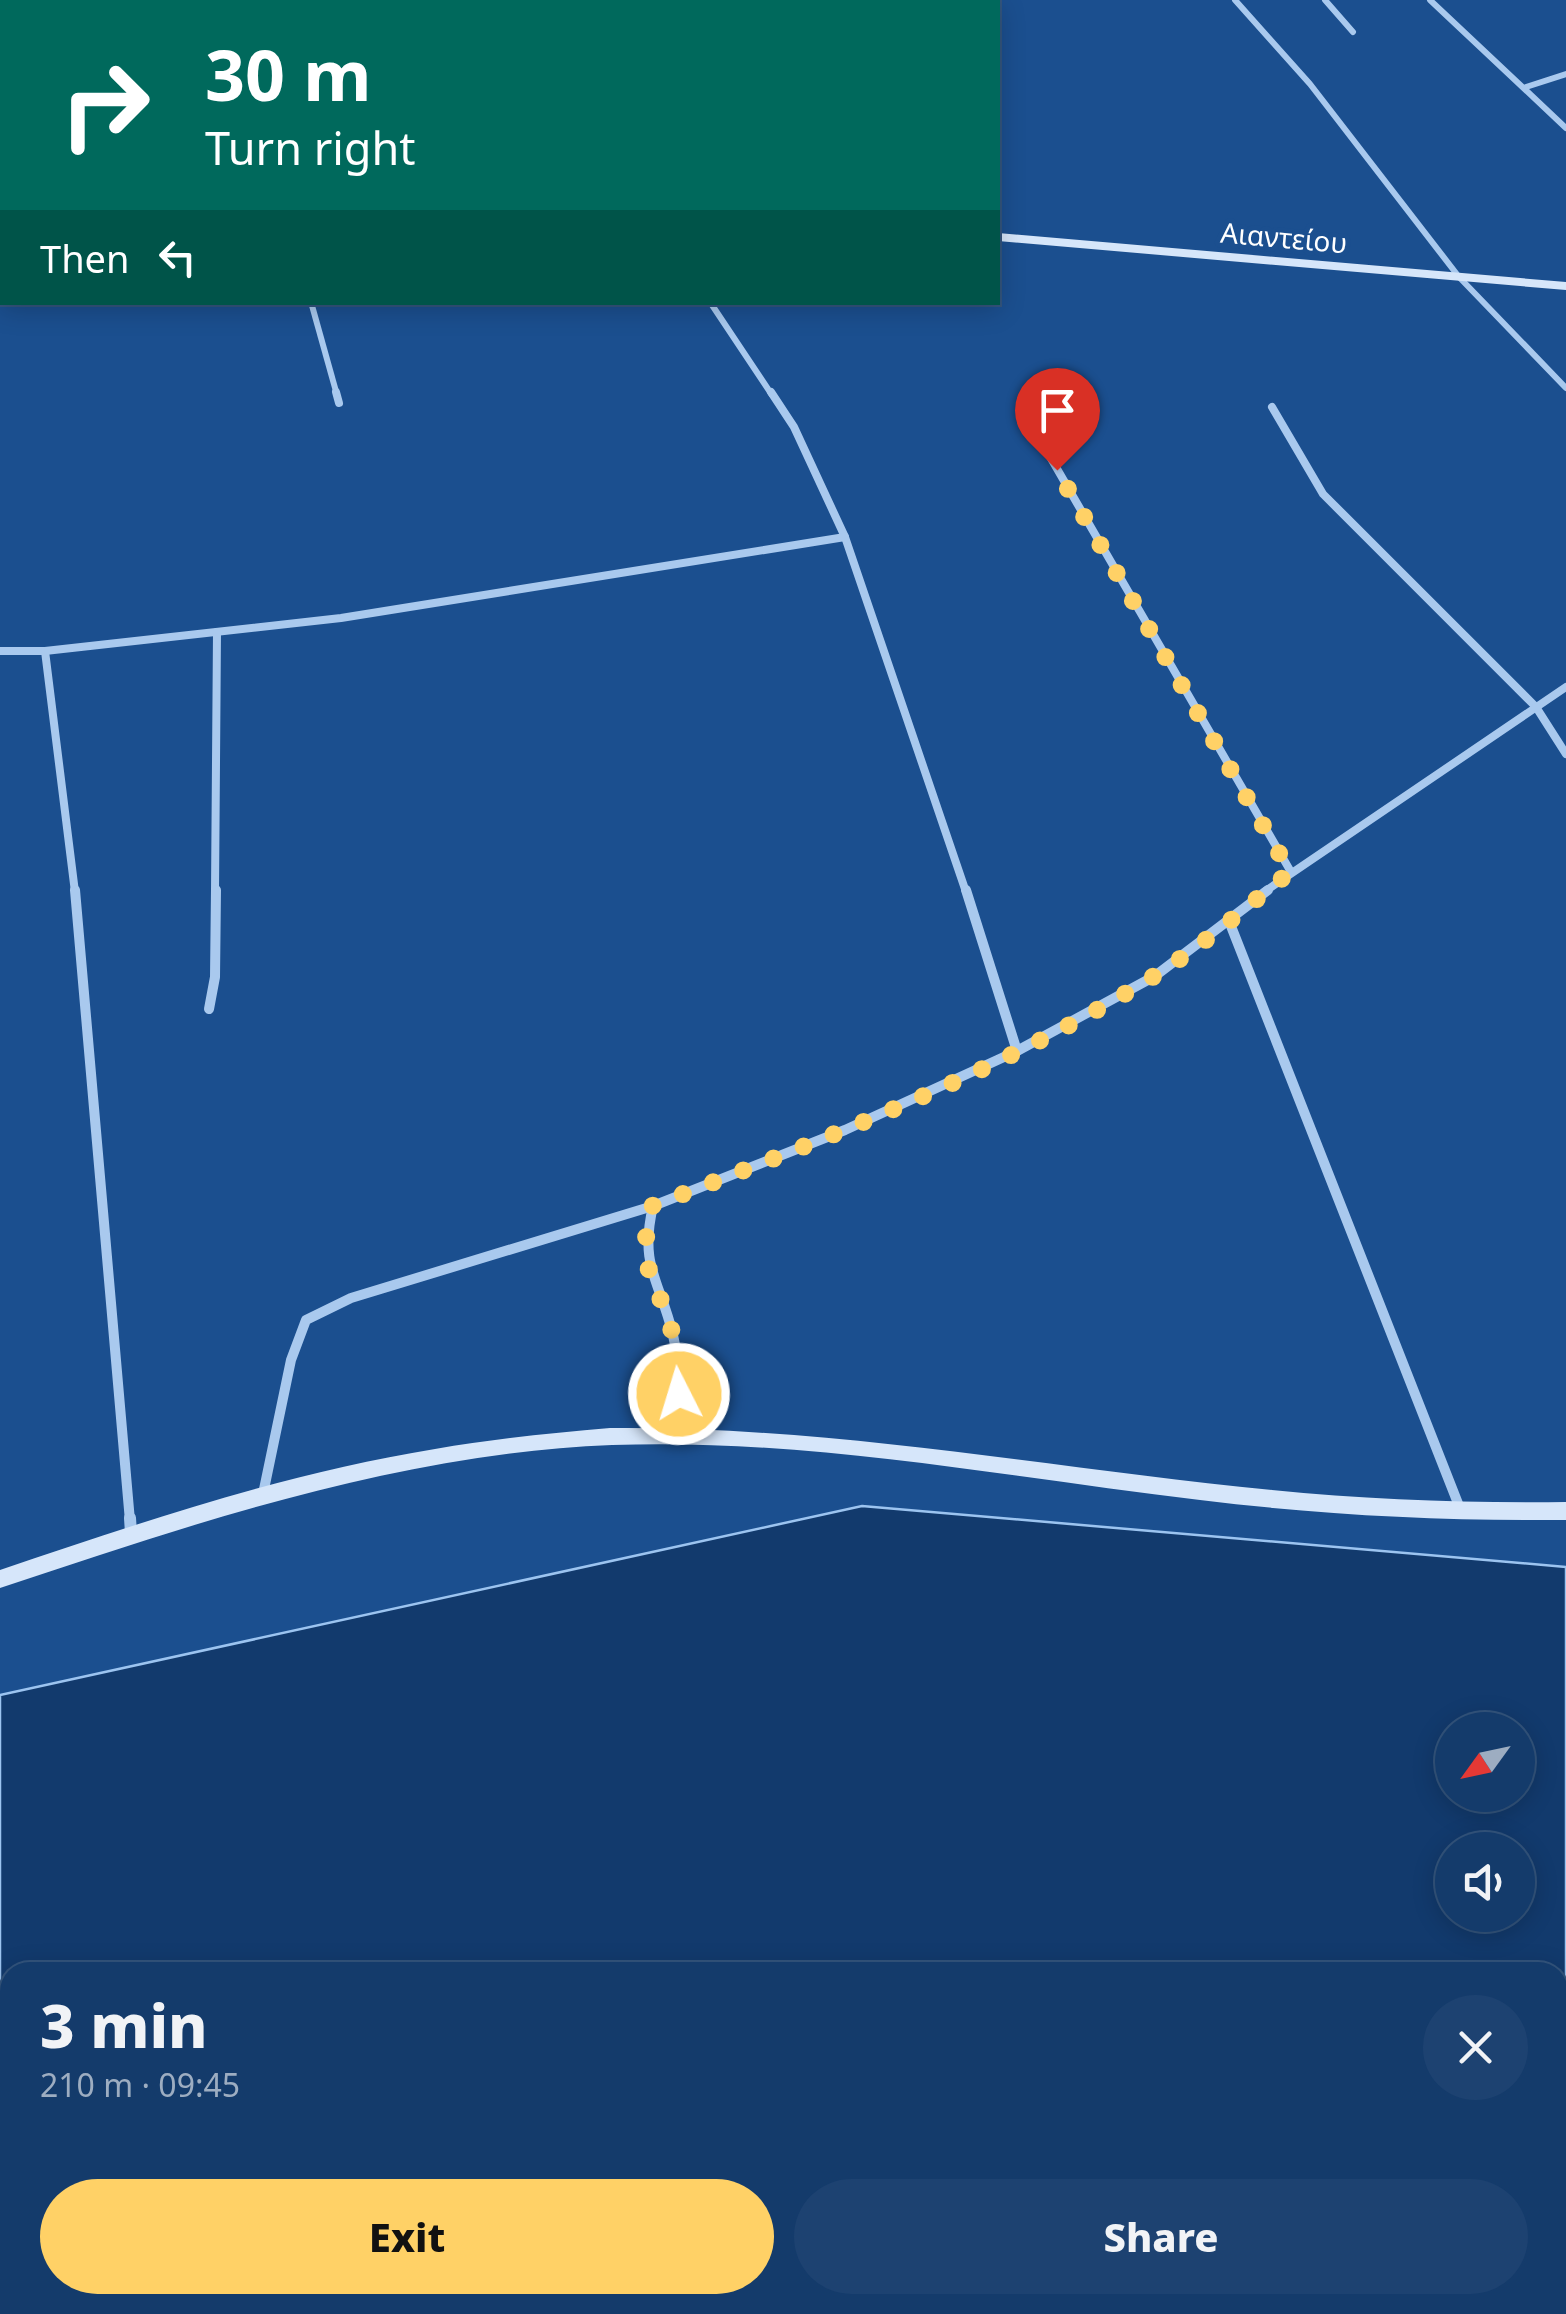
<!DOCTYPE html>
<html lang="en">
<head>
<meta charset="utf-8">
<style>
	body { margin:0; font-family:"Noto Sans",sans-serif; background:#1d4271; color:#f1f3f6; height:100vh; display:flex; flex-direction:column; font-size:38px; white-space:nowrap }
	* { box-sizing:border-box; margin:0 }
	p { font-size:32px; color:#9dadc1 }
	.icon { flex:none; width:55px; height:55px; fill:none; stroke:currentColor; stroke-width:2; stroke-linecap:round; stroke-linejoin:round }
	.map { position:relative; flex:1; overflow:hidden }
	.panel { position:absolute; left:0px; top:1962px; width:1568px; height:352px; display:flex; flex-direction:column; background:#143b6b; border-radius:30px 30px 0 0; box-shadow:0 5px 25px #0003,0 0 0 2px #33557e }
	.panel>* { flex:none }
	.hud { position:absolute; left:0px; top:0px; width:1000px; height:305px; box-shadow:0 5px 25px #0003,0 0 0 2px #33557e; background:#00695c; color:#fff; overflow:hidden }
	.needle { width:65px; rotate:237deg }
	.controls { position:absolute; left:1435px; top:1712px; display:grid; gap:20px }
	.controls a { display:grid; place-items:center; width:100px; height:100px; border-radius:50%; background:#143b6b; box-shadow:0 5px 25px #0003,0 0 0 2px #33557e; font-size:50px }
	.pin { position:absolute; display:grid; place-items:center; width:85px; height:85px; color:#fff; margin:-102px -42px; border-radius:50% 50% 50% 0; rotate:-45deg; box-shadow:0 0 10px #0007 }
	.pin .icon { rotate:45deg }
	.me { position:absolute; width:110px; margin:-55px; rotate:355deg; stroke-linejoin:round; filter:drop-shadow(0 0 8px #0008) }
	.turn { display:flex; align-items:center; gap:35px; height:210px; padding:0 40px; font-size:45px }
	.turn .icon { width:130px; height:130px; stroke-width:2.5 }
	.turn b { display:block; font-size:70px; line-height:85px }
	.then { display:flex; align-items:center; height:95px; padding:0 40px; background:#0003; gap:20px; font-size:38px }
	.round { display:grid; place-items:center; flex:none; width:105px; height:105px; border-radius:52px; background:#1d4271 }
	.overview { display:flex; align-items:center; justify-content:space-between; height:170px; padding:0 40px }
	h1 { font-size:60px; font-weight:800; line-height:75px }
	.button { display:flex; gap:20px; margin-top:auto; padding:20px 40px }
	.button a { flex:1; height:115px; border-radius:60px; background:#ffd166; color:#111; font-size:40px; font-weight:800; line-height:115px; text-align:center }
	.button a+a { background:#1d4271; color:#f1f3f6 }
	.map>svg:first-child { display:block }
</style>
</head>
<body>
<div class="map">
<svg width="1566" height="2314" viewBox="0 0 1566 2314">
	<rect width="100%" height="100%" fill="#1b4f8f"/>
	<path fill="#123a6d" stroke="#9cc4f0" stroke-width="2.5" fill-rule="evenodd" d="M862 1506 1566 1567V2314H0V1695ZM1452 1730H1518V1795H1452ZM1452 1850H1518V1915H1452ZM10 1972H1558V2305H10Z"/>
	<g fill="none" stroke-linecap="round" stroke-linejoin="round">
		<g stroke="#a9c9ee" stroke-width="6">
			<path d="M1235 0 1310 84 1459 277 1566 388"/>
			<path d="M1325 0 1353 32"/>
			<path d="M1430 0 1566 128"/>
			<path d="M1526 87 1566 74"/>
			<path d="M311 302 337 395"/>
			<path d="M710 302 772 395"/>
		</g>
		<g stroke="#a9c9ee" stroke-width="8">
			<path d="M336 392 339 403"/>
			<path d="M771 392 794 427 845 537 966 892"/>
			<path d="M1272 407 1323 494 1536 707 1566 754"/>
			<path d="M1038 436 1291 872"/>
			<path d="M0 651H45L75 892"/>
			<path d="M45 651 341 618 845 537"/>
			<path d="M215 892 217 632"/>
			<path d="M1264 892 1566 687"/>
		</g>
		<g stroke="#a9c9ee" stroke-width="10">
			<path d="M75 890 130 1521"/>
			<path d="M966 890 1017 1051"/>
			<path d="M1229 921 1461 1511"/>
			<path d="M209 1009 215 977 216 890"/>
			<path d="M653 1206C639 1267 660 1280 673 1335 681 1370 676 1403 668 1437"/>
			<path d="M263 1494 291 1360 306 1320 351 1298 653 1206 845 1130 1017 1051 1155 976 1268 890"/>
		</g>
		<path stroke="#a9c9ee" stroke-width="12" d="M130 1518 131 1533"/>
		<g fill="#d6e6fa" fill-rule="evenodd">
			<rect x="0" y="137" width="2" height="8"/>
			<path d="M998 233 1566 282V290L998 241Z"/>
			<path d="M610 1428C833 1426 1050 1468 1272 1490 1369 1500 1468 1503 1566 1502V1520C1443 1521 1321 1515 1200 1500 1004 1477 809 1438 612 1445 401 1453 198 1522 0 1588V1570C142 1522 286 1473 435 1449 493 1439 551 1433 610 1428Z"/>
		</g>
	</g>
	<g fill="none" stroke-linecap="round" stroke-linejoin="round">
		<path stroke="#ffd166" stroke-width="18" stroke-dasharray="0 32.4" d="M679 1394C677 1375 678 1351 672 1332 656 1275 635 1271 652 1206 822 1140 996 1074 1151 978 1200 948 1245 908 1290 872L1057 470"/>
	</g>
	<g text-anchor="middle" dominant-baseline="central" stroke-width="10" stroke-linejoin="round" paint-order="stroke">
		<g font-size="28" fill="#fff" stroke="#1b4f8f">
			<text transform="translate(1284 237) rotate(5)">Αιαντείου</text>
		</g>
	</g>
</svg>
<div class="controls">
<a><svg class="needle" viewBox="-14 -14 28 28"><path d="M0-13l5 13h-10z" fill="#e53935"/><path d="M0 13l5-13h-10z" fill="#9dadc1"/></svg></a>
<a><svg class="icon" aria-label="sound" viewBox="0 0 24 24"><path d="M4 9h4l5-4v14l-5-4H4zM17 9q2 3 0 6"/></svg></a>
</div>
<div class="pin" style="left:1057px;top:470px;background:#d93025"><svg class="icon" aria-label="arrive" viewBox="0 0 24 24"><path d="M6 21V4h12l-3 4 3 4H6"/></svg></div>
<svg class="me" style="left:679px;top:1394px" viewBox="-20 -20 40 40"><circle r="17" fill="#ffd166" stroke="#fff" stroke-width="3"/><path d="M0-11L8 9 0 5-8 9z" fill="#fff"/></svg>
<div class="hud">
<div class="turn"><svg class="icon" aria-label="right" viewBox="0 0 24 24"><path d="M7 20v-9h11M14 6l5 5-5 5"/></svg><div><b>30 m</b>Turn right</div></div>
<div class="then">Then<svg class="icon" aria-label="left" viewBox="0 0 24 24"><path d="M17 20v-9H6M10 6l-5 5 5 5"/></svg></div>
</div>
<section class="panel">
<div class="overview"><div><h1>3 min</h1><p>210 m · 09:45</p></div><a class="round"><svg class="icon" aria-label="close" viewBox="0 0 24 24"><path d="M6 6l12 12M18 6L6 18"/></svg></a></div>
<div class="button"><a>Exit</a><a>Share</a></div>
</section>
</div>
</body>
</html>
